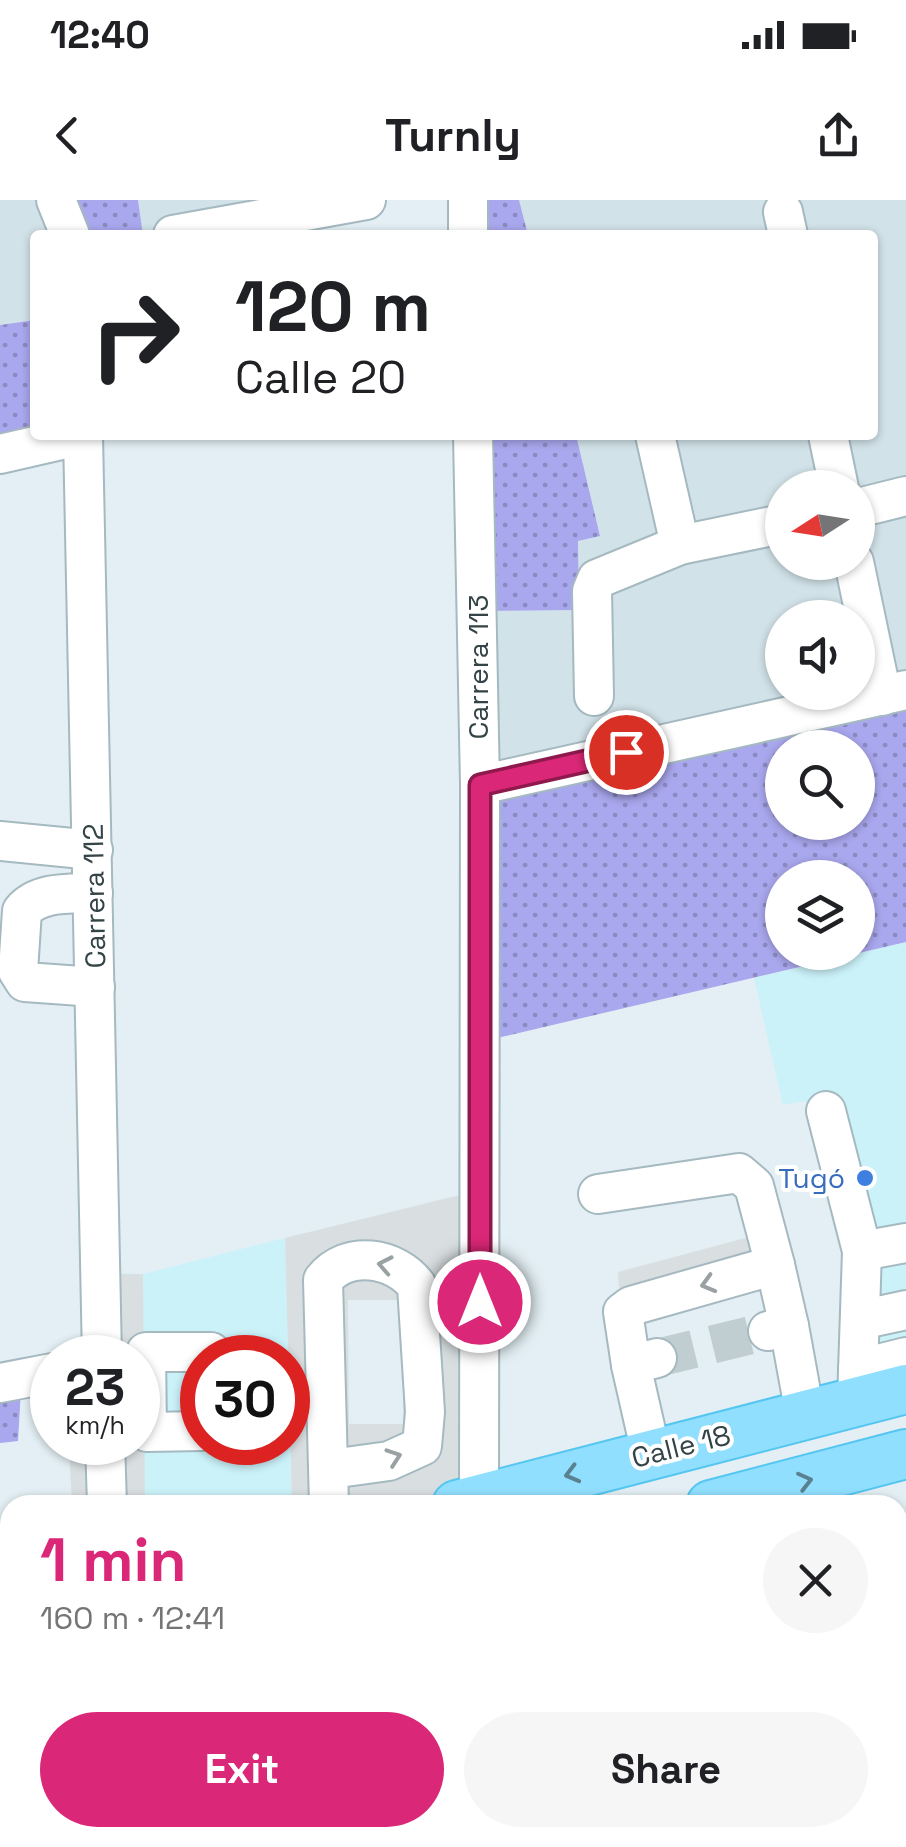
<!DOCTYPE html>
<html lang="en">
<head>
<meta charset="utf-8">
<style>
	body { margin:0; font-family:"Space Grotesk",sans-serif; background:#f6f6f6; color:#202124; height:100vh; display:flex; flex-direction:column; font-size:38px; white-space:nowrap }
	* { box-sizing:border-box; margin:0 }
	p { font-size:32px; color:#757577 }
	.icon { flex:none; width:55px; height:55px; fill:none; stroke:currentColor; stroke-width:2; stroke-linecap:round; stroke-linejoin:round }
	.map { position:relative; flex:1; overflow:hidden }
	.details { position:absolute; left:0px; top:1295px; width:908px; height:352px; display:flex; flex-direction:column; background:#fff; border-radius:30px 30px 0 0; box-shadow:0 2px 8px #0004 }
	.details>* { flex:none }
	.hud { position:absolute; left:30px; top:30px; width:848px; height:210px; border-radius:10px; box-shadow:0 2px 8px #0004; background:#fff; color:#202124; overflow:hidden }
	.needle { width:65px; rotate:258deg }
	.fabs { position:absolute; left:765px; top:270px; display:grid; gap:20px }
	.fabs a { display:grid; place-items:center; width:110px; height:110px; border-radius:50%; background:#fff; box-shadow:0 2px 8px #0004; font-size:50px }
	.speed { position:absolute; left:30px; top:1135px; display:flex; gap:20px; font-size:50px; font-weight:700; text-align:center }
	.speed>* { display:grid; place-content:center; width:130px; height:130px; border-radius:50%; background:#fff; box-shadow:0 2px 8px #0004; line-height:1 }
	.speed small { font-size:25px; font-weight:400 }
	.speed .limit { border:15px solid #d22; background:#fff; color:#111 }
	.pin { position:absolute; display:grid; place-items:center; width:85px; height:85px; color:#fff; margin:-42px; border:5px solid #fff; border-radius:50%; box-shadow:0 2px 10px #0007 }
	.me { position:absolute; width:110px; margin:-55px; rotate:0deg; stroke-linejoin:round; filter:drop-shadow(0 0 8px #0008) }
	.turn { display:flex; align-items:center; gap:35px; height:210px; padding:0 40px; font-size:45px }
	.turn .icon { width:130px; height:130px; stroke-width:2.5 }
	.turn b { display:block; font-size:70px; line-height:85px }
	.round { display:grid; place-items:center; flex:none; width:105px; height:105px; border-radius:52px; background:#f6f6f6 }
	.headline { display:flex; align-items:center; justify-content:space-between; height:170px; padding:0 40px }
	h1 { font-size:60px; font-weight:700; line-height:75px; color:#db2777 }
	.cta { display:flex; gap:20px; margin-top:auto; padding:20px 40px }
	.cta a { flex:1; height:115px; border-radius:60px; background:#db2777; color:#fff; font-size:40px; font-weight:700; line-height:115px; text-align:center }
	.cta a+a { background:#f6f6f6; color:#202124 }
	.status { display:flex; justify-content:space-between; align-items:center; height:70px; padding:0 50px; background:#fff; direction:ltr }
	.status svg { height:28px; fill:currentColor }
	header { display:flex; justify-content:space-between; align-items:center; height:130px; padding:0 40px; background:#fff; font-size:45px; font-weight:700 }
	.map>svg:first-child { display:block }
</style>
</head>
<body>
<div class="status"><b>12:40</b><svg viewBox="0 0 49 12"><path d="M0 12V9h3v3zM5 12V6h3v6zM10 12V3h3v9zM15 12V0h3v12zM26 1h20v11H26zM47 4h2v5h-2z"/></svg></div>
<header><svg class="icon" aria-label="back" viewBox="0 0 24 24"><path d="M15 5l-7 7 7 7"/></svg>Turnly<svg class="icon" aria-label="share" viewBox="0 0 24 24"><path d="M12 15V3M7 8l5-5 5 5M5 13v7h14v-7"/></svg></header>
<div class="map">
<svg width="906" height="1647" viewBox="0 0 906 1647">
	<defs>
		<pattern id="green-dots" width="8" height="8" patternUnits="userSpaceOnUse" patternTransform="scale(2.5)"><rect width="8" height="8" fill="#a9a7ed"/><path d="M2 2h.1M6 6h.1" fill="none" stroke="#8a8ac2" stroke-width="1.8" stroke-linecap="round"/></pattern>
	</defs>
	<rect width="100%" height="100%" fill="#e3eff4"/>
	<g fill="#d1e2e8" fill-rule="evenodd">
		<path d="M0 0H56L70 35H35V120L0 125Z"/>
		<path d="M138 0H366L173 35H143Z"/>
		<path d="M519 0H906V490L480 585 478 411 579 410 578 341 600 336 576 235H872V35H528ZM782 288H858V362H782ZM782 418H858V492H782Z"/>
	</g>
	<g fill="#cbf2f9" fill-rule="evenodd">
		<path d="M906 742V1189L836 1206 844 1052 805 901 783 905 754 778Z"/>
		<path d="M285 1038 292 1305H107L138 1242V1158L101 1073 143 1074ZM202 1158H288V1242H202Z"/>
	</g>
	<path fill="#cbe4ef" d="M10 1488V1638H157L158 1647H0V1491Z"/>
	<g fill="url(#green-dots)" fill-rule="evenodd">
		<path d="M56 0H138L143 35H70Z"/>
		<path d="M468 0H519L528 35H468Z"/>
		<path d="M35 120V235L0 254V125Z"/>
		<path d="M473 235H576L600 336 578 341 579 410 478 411Z"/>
		<path d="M906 490V742L480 842V585ZM782 548H858V622H782ZM782 678H858V752H782Z"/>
		<path d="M21 1189 18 1241 0 1243V1195Z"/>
	</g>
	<g fill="#d9dfe1" fill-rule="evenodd">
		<path d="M480 990 479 1299 457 1305H292L285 1038ZM348 1100H403V1224H349Z"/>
		<path d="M764 1033 769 1051 619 1088 618 1072Z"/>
		<path d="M119 1074H143L145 1305H121L120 1243 138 1242V1158L120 1157Z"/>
		<path d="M69 1243H92L94 1305H72Z"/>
	</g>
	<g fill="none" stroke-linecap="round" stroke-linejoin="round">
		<path stroke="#c0cdd1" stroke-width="38" stroke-dasharray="38 19" stroke-linecap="butt" d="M657 1158 768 1131"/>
		<g stroke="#a5b9c0" stroke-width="42">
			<g id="minor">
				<path d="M56 0 70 35"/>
				<path d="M468 0V35"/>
				<path d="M783 12 788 35"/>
				<path d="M173 35 366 0"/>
				<path d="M83 235 102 1158"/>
				<path d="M473 235 480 585 479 1299"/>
				<path d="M655 235 680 345"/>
				<path d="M828 235 839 288"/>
				<path d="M0 254 83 235"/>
				<path d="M858 308 906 296"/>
				<path d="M854 362 882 496"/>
				<path d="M594 496 592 391 597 379 680 345 782 324"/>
				<path d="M480 585 906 490"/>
				<path d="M0 641 93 650"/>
				<path d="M93 693C69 694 39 691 22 711L18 771 25 782 95 787"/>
				<path d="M826 911 862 1051 857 1202"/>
				<path d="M598 994 739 973 754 986 775 1065"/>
				<path d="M862 1051 906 1043"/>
				<path d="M860 1120 906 1110"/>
				<path d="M768 1131 789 1126 805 1214"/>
				<path d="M631 1165 623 1112 631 1106 775 1065 789 1126"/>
				<path d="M858 1169 906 1157"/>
				<path d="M0 1183 52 1173"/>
				<path d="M202 1231 147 1232 146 1152H211V1158"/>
				<path d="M105 1242 107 1305"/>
				<path d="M651 1253 631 1165 657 1158"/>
				<path d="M329 1305 323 1080C347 1049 396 1057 417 1086L425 1212 422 1246 389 1261 331 1269"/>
				<path d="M101 1638 102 1647"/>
			</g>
		</g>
		<g stroke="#54c6f0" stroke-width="52">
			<g id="major">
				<path d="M457 1305 906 1189"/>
				<path d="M711 1305 906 1254"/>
				<path d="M0 1423 10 1420"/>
				<path d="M0 1491 10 1488"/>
			</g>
		</g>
		<use href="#minor" stroke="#fff" stroke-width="38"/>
		<use href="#major" stroke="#91dfff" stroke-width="48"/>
	</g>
	<defs><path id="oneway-chevron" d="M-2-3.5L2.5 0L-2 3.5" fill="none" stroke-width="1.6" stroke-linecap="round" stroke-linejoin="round" transform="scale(2.5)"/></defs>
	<g stroke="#99a1a2">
		<use href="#oneway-chevron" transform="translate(385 1065) rotate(-169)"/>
		<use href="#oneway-chevron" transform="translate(708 1084) rotate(164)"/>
		<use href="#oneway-chevron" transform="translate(394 1257) rotate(-19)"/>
	</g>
	<g stroke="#598190">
		<use href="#oneway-chevron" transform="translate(572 1274) rotate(165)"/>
		<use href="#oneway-chevron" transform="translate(805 1281) rotate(-14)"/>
	</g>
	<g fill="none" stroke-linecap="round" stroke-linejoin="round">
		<g stroke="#8e194d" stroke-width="25">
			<path id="route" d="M480 1102V585L626 552"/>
		</g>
		<use href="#route" stroke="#db2777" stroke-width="18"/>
	</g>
	<circle fill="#3f7fe0" stroke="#fff" stroke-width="4" cx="865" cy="978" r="10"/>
	<g text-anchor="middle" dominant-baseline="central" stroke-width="8" stroke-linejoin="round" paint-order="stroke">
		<g font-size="28" fill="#334346" stroke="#fff">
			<text transform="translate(478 467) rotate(-90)">Carrera 113</text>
			<text transform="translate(94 696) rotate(-91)">Carrera 112</text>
			<text transform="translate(681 1246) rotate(-14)">Calle 18</text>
		</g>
		<g font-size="28" fill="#366cbe" stroke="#fff" text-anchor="end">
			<text x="845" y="978">Tugó</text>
		</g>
	</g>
</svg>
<div class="fabs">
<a><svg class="needle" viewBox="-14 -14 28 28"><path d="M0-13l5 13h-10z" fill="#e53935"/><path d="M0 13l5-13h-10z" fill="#757577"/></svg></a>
<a><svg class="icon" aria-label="sound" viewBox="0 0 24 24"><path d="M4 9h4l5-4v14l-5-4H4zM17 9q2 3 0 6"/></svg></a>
<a><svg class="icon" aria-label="search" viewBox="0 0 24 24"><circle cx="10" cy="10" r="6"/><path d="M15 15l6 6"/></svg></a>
<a><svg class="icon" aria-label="layers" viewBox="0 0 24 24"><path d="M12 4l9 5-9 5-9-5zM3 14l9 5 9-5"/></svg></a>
</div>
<div class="speed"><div>23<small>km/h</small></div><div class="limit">30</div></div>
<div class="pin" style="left:626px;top:552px;background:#d93025"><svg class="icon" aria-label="arrive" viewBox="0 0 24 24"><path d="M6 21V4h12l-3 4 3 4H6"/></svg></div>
<svg class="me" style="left:480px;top:1102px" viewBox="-20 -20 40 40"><circle r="17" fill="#db2777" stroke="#fff" stroke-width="3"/><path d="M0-11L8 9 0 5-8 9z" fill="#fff"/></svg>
<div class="hud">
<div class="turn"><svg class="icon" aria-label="right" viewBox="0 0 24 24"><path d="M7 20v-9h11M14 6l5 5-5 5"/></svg><div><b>120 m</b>Calle 20</div></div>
</div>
<section class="details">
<div class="headline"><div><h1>1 min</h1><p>160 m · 12:41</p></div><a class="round"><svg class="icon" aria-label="close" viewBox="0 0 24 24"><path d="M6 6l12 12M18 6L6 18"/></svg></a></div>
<div class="cta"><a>Exit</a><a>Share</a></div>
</section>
</div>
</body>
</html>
